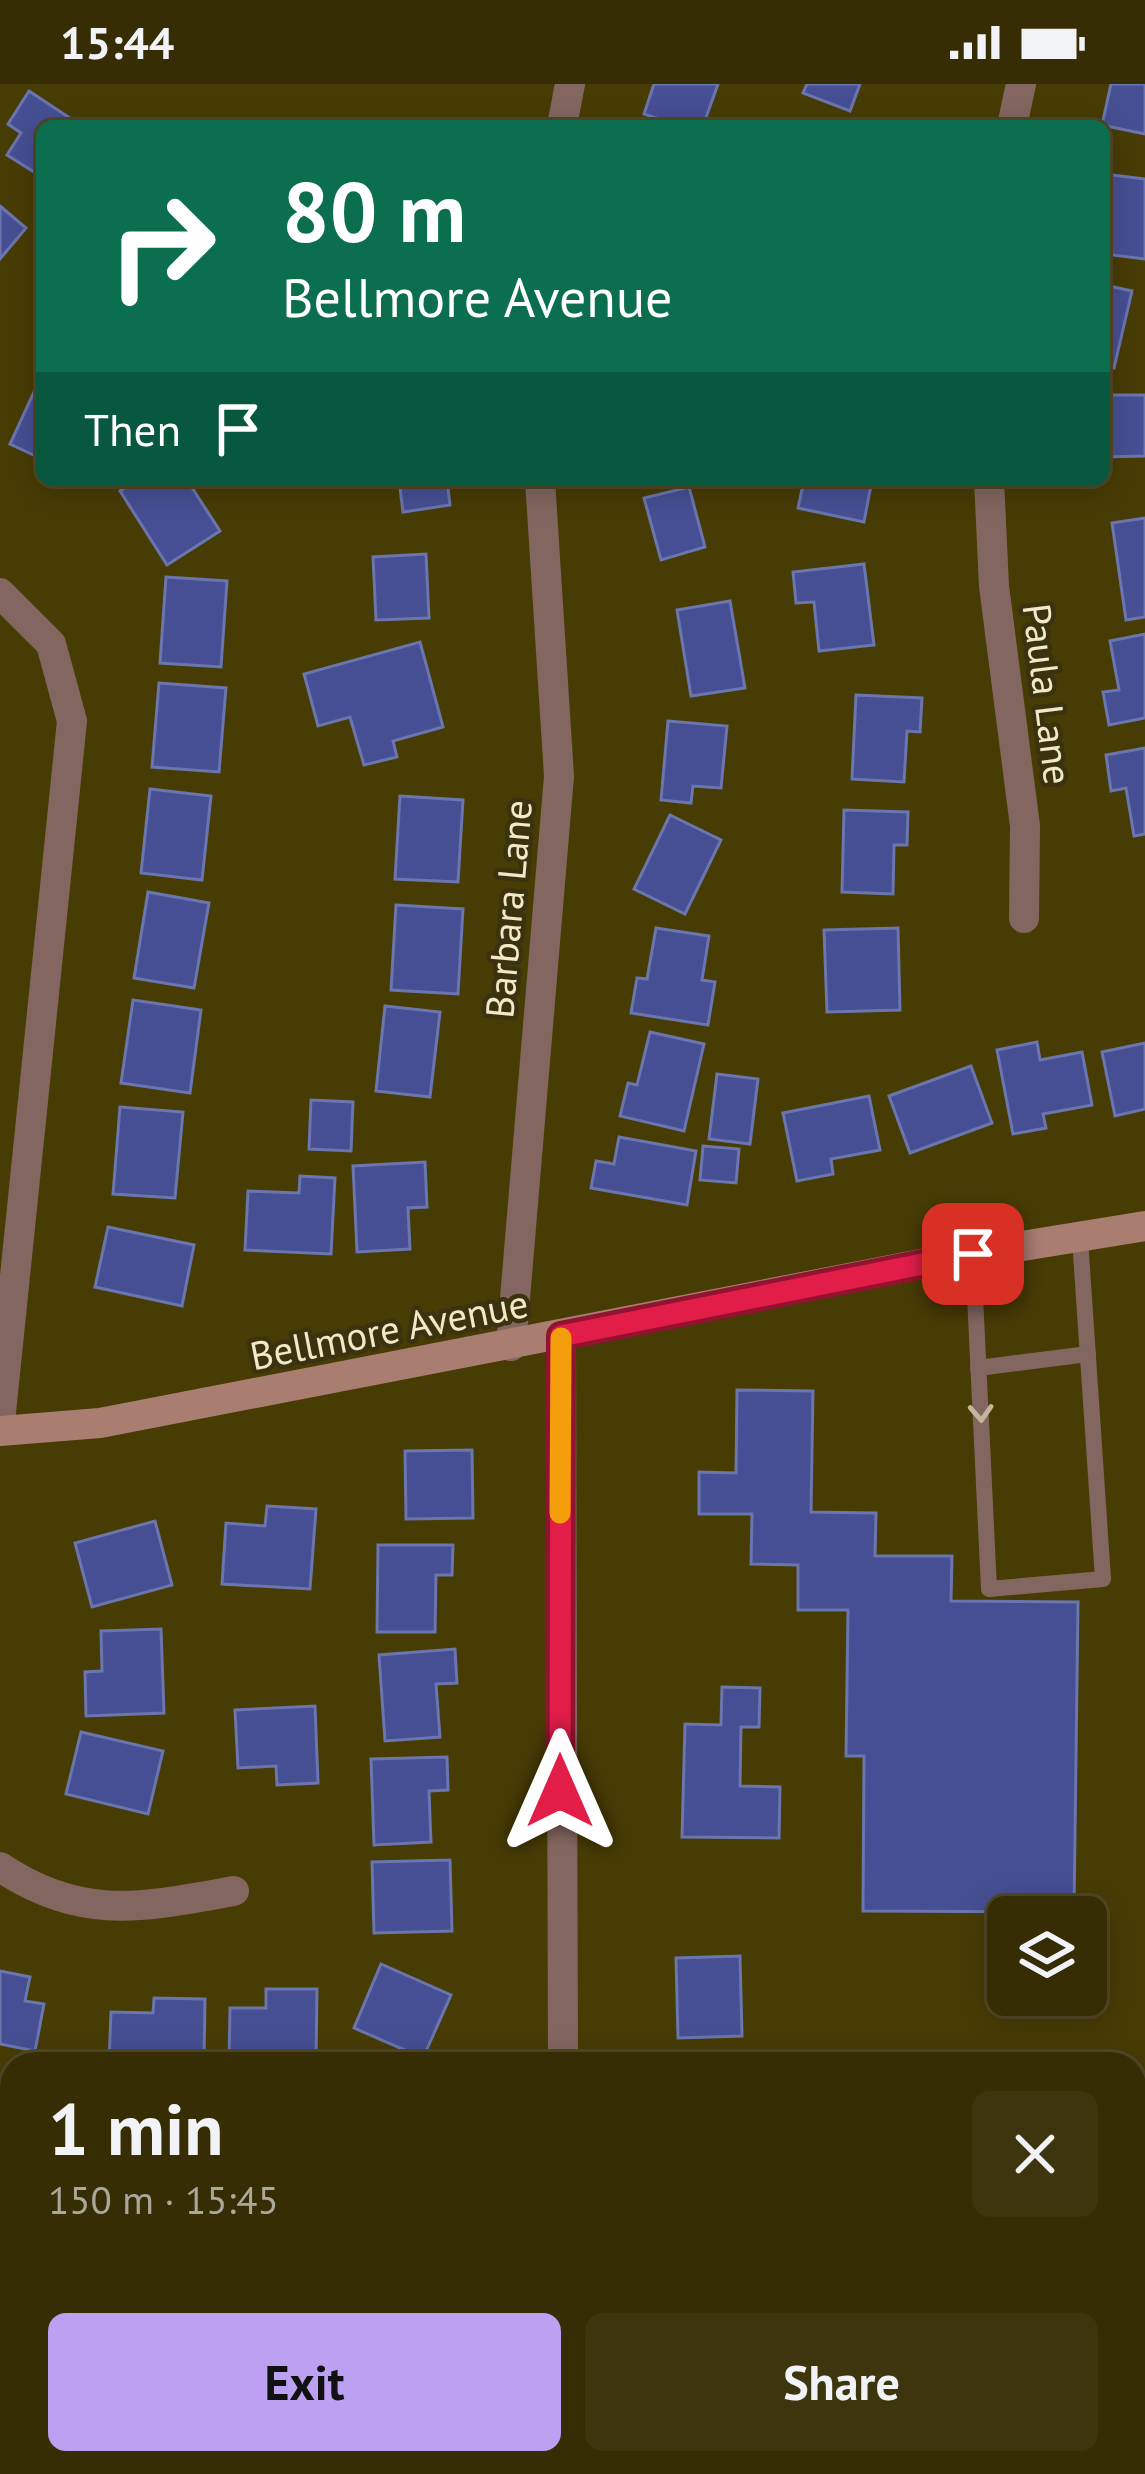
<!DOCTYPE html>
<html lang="en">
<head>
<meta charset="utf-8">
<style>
	body { margin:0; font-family:"PT Sans",sans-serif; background:#3d350e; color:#f1f3f6; height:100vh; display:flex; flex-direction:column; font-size:45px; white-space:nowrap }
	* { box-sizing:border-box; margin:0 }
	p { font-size:39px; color:#aaa89a }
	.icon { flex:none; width:66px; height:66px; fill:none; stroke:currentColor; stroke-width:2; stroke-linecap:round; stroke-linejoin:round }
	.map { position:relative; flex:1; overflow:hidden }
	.sheet { position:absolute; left:0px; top:1968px; width:1146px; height:423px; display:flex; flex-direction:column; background:#362d04; border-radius:36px 36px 0 0; box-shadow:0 6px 30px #0003,0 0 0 3px #504926 }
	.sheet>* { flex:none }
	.guide { position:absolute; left:36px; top:36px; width:1074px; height:366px; border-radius:18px; box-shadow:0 6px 30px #0003,0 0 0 3px #504926; background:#0b6e4f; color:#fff; overflow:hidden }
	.tools { position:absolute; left:987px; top:1812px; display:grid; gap:24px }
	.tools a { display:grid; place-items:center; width:120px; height:120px; border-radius:18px; background:#362d04; box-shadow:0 6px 30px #0003,0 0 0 3px #504926; font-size:60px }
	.pin { position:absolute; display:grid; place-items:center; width:102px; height:102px; color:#fff; margin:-51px; border-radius:24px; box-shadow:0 6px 18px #0006 }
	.me { position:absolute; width:132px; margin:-66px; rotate:0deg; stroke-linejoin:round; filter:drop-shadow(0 0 9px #0008) }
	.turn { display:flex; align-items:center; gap:42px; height:252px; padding:0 48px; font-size:54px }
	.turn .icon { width:156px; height:156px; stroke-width:2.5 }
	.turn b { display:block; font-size:84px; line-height:102px }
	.then { display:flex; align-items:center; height:114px; padding:0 48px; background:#0003; gap:24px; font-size:45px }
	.round { display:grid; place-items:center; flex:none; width:126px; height:126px; border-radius:18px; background:#3d350e }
	.overview { display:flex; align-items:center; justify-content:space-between; height:204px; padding:0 48px }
	h1 { font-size:72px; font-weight:700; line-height:90px }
	.action { display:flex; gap:24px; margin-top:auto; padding:24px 48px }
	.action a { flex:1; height:138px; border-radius:18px; background:#bca0f2; color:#111; font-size:48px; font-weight:700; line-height:138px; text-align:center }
	.action a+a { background:#3d350e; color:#f1f3f6 }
	.status { display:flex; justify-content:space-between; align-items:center; height:84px; padding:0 60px; background:#362d04; direction:ltr }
	.status svg { height:33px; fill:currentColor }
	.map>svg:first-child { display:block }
</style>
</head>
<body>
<div class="status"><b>15:44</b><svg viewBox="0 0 49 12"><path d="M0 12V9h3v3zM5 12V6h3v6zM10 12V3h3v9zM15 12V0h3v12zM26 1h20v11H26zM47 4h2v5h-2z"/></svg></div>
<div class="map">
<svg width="1145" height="2390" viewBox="0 0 1145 2390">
	<rect width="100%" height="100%" fill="#483c05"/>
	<g fill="#464f93" stroke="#6b75ae" stroke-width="3">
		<path d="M654 0H718L703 42H680L644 30Z"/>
		<path d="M807 0H860L850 27 803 9Z"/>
		<path d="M1111 0H1145V50L1102 41Z"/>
		<path d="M29 7 82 42H42V93L7 71 21 49 8 40Z"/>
		<path d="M1104 90 1145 95V175L1104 170Z"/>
		<path d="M0 122 26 144 0 175Z"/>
		<path d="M1104 201 1132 207 1114 284 1104 282Z"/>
		<path d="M34 308 42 311V375L10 360Z"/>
		<path d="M1104 311H1145V372L1104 373Z"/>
		<path d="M136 396H187L220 447 167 481 120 407Z"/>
		<path d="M399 396H447L450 421 403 428Z"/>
		<path d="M804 396H872L864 438 798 424Z"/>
		<path d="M689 403 705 463 661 476 644 414Z"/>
		<path d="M1145 434V533L1126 536 1112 439Z"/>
		<path d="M426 470 429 534 376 536 373 473Z"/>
		<path d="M864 480 874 561 819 567 814 518 796 519 793 488Z"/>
		<path d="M166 493 227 497 221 583 160 579Z"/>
		<path d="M730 517 745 604 691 612 677 526Z"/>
		<path d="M1145 550V634L1109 641 1103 608 1119 606 1110 557Z"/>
		<path d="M420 558 443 643 393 657 397 673 364 681 350 633 318 642 304 590Z"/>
		<path d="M159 599 226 604 219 688 152 683Z"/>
		<path d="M856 611 922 614 920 648 907 647 904 698 852 695Z"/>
		<path d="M668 637 727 642 721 704 693 702 691 719 661 716Z"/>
		<path d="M1145 664V750L1134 752 1126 704 1111 707 1106 671Z"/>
		<path d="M150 705 211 712 202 796 141 789Z"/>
		<path d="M400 712 463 716 458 798 395 795Z"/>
		<path d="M844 726 908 728 907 761H894L893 810 842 808Z"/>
		<path d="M670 731 721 756 685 830 634 805Z"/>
		<path d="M148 808 209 819 194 904 134 894Z"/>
		<path d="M396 821 463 825 458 910 391 906Z"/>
		<path d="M656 844 709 852 702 896 715 898 708 941 631 929 637 894 647 895Z"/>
		<path d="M898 844 900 926 827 928 824 846Z"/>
		<path d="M133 916 201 926 190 1009 121 999Z"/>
		<path d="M385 922 440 928 430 1013 376 1007Z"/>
		<path d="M650 948 704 960 684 1047 620 1032 628 999 637 1001Z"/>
		<path d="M1037 958 1040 976 1082 968 1092 1021 1043 1030 1046 1044 1013 1050 997 966Z"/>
		<path d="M1145 959V1025L1115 1032 1102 968Z"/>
		<path d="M971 982 992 1039 910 1069 889 1012Z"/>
		<path d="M717 990 758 995 750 1060 709 1055Z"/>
		<path d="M869 1012 880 1066 831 1075 833 1090 797 1097 783 1029Z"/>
		<path d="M311 1016 353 1018 351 1067 309 1065Z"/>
		<path d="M120 1023 183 1028 175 1114 113 1110Z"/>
		<path d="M619 1053 696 1067 687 1121 591 1104 596 1077 614 1080Z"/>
		<path d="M703 1062 739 1065 736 1099 700 1096Z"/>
		<path d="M425 1078 427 1123 408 1124 410 1165 357 1168 353 1082Z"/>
		<path d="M300 1092 335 1094 331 1170 245 1166 248 1107 299 1109Z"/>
		<path d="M108 1143 194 1161 182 1222 95 1203Z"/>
		<path d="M737 1306 813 1307 811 1428 876 1429 875 1472H952L951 1517 1078 1518 1074 1828 863 1827 864 1672H846L848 1526H798V1481L751 1480 752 1430H699V1388L736 1389Z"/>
		<path d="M472 1366 473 1434 406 1435 405 1367Z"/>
		<path d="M267 1422 316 1425 310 1505 222 1500 226 1439 265 1442Z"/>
		<path d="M155 1437 172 1501 92 1523 75 1459Z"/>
		<path d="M378 1461H453L452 1491H436L435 1548H377Z"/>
		<path d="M161 1545 164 1629 86 1632 85 1588 102 1587 101 1547Z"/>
		<path d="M455 1565 457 1599 436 1600 440 1653 385 1657 379 1571Z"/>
		<path d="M722 1603 760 1604 759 1643H741L740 1702 780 1703 779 1754 682 1753 685 1640 721 1641Z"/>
		<path d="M315 1622 318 1699 277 1701 276 1682 238 1684 235 1626Z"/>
		<path d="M81 1648 163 1667 148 1730 66 1710Z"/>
		<path d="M447 1673 448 1706 429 1707 431 1758 374 1761 371 1675Z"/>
		<path d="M450 1776 452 1847 374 1849 372 1778Z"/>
		<path d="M740 1872 742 1952 678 1954 676 1874Z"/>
		<path d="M381 1880 451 1911 423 1974 354 1944Z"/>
		<path d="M0 1887 30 1893 25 1917 44 1920 35 1967 0 1960Z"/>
		<path d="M266 1905H317L316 1980H229L230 1924H266Z"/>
		<path d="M154 1914 205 1915 204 1979 109 1977 111 1928 153 1929Z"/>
		<path d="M0 2257 12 2258V2318L0 2317Z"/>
		<path d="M222 2379H272L268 2390H218Z"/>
		<path d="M650 2379H733L734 2390H650Z"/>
		<path d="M764 2379H850L851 2390H765Z"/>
		<path d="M887 2379 974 2381V2390H887Z"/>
	</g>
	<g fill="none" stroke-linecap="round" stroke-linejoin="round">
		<g stroke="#83665f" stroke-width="16">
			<path d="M973 1170 989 1505 1103 1495 1080 1155"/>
			<path d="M978 1284 1088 1270"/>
		</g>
		<g stroke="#83665f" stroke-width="30">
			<path d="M562 42 570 0"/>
			<path d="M1012 42 1021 0"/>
			<path d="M989 396 994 502 1025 742 1024 834"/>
			<path d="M0 509 51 560 72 637 0 1338"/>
			<path d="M561 1252 563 1980"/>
			<path d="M511 1262 559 692 540 396"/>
			<path d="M0 1783C82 1838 143 1823 234 1807"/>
			<path d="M566 2390V2379"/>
		</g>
		<path stroke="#aa7d71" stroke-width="30" d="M0 1347 100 1339 973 1170 1145 1142"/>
	</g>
	<defs><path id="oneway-chevron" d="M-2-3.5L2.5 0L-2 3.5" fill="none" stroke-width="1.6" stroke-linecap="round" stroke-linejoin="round" transform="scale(3)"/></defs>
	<use stroke="#c6b59e" href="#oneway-chevron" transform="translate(981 1329) rotate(87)"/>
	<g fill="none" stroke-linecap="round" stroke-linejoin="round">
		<g stroke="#92132f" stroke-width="30">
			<path id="route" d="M560 1707 561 1252 973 1170"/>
		</g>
		<use href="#route" stroke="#e11d48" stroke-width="21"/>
		<path stroke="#f59e0b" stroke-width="21" d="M560 1429 561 1254"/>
	</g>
	<g text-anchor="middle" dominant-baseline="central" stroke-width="9" stroke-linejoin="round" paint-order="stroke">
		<g font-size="39" fill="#f2e9c8" stroke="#3b320f">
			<text transform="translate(1048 610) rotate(83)">Paula Lane</text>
			<text transform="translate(508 825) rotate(-85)">Barbara Lane</text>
			<text transform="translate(389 1245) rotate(-11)">Bellmore Avenue</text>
		</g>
	</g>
</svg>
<div class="tools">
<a><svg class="icon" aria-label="layers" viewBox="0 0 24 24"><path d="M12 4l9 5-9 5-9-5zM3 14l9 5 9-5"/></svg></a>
</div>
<div class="pin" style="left:973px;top:1170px;background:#d93025"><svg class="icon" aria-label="arrive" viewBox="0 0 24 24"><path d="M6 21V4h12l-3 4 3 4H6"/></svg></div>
<svg class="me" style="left:560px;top:1707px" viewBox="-20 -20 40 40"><path d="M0-17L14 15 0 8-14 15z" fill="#e11d48" stroke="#fff" stroke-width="4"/></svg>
<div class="guide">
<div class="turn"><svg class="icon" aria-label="right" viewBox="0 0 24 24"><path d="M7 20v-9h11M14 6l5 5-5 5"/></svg><div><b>80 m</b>Bellmore Avenue</div></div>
<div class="then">Then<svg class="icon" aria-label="arrive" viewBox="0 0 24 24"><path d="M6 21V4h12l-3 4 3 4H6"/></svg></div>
</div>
<section class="sheet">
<div class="overview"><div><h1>1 min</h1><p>150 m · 15:45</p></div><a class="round"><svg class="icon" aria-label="close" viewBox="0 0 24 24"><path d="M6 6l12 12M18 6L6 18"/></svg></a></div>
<div class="action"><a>Exit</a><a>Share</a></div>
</section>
</div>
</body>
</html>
